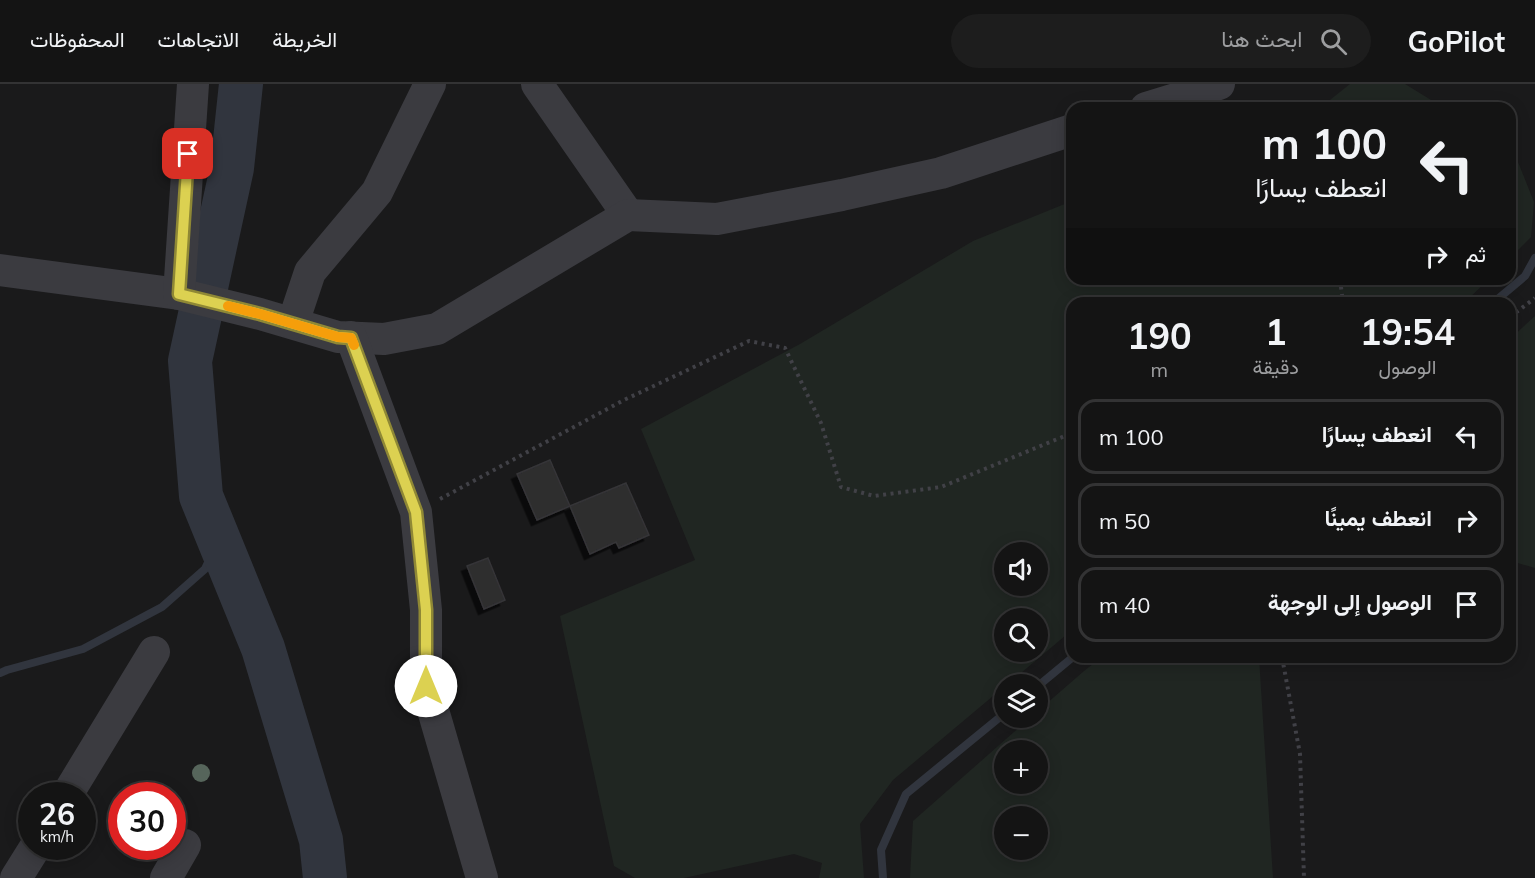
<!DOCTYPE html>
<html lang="ar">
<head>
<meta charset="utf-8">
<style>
	body { margin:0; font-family:Mulish,Vazirmatn,sans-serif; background:#1d1d1d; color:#f1f3f6; direction:rtl; height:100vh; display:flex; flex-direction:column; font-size:22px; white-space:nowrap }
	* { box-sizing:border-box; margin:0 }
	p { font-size:20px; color:#9d9ea0 }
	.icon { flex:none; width:33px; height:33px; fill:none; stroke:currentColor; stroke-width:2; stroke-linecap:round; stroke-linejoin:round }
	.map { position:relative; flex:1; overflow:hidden; direction:ltr }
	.side { position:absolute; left:1066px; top:213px; width:450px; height:366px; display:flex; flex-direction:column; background:#141414; border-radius:18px; box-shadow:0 3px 15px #0003,0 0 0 2px #333334; direction:rtl }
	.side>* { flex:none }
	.hud { position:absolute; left:1066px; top:18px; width:450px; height:183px; border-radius:18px; box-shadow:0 3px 15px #0003,0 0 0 2px #333334; direction:rtl; background:#141414; color:#f1f3f6; overflow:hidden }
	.fabs { position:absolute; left:994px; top:458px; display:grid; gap:12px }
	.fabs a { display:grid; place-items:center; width:54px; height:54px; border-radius:50%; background:#141414; box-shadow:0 3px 15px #0003,0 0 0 2px #333334; font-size:30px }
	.speed { position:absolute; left:18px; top:698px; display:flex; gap:12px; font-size:30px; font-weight:700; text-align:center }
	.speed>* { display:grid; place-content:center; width:78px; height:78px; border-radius:50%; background:#141414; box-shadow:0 3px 15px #0003,0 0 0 2px #333334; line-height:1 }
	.speed small { font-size:15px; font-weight:400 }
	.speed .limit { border:9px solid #d22; background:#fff; color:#111 }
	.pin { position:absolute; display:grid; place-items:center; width:51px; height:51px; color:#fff; margin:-26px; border-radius:12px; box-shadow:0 3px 9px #0006 }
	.me { position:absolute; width:66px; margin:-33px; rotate:0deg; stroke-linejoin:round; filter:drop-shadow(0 0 4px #0008) }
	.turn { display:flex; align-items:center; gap:21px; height:126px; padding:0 30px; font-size:27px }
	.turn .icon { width:78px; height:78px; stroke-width:2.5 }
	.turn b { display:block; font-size:42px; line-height:51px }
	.then { display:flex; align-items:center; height:57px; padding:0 30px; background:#0003; gap:12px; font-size:22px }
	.eta { display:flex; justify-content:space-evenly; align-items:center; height:102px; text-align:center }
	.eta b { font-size:36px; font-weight:700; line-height:42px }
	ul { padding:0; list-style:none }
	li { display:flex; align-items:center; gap:18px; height:75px; margin:0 12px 9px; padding:0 18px; border:3px solid #333334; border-radius:18px }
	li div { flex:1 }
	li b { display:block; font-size:22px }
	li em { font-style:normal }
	header { display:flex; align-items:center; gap:36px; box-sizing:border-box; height:84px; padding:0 30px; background:#141414; border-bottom:2px solid #333334 }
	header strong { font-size:28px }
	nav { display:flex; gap:33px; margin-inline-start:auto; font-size:21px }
	.search { width:420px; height:54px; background:#1d1d1d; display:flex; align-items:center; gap:15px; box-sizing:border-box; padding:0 21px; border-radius:33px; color:#9d9ea0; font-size:22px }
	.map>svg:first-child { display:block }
</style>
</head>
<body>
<header>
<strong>GoPilot</strong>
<div class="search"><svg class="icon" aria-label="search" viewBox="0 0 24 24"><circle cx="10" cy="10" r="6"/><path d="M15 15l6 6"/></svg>ابحث هنا</div>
<nav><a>الخريطة</a><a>الاتجاهات</a><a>المحفوظات</a></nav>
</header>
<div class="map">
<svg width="1535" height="794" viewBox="0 0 1535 794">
	<defs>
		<filter id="shadow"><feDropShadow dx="-5.5" dy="5.5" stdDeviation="0" flood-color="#0009"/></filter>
	</defs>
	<rect width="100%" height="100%" fill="#1a1a1b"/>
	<g fill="#202622" fill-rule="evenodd">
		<path d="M1350 0H1405L1444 24H1320Z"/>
		<path d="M1511 66 1514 68 1534 118 1531 153 1511 173Z"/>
		<path d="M1072 117V195H1489L1464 219H1072V546L1008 600H1005V602L893 696 860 740 864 794H819L822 779 794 770 684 794H635L614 782 560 532 695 476 641 345 800 260 973 157ZM1005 468H1038V501H1005ZM1005 534H1038V567H1005Z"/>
		<path d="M1535 232V484L1511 477 1510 255Z"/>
		<path d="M1102 573H1259L1273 794H910L913 737 1031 633H1038V627L1084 587ZM1005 666H1038V699H1005ZM1005 732H1038V765H1005Z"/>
	</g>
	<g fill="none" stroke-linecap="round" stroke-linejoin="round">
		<g stroke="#31353e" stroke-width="8">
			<path d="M1493 219 1525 192 1535 174"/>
			<path d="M0 589 7 586 83 565 162 523 205 485 219 455"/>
			<path d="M1038 602 1073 573"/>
			<path d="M883 794 881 766 906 710 1005 629"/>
		</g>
		<path stroke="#31353e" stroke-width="44" d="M241 0 232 84 190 277 201 412 263 564 321 756 325 794"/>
	</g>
	<g fill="#2d2d2f" stroke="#353437" stroke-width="1.5" filter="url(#shadow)">
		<path d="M550 376 570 422 537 436 517 390Z"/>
		<path d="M626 399 649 451 619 464 616 458 590 470 570 422Z"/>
		<path d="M488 474 505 516 484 525 467 482Z"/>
	</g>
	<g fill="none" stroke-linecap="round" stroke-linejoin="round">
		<g stroke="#414147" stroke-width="4" stroke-dasharray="3 4.5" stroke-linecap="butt">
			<path d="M1340 195 1343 219"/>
			<path d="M1510 233 1535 214"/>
			<path d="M440 415 624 316 749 257 785 264 821 339 841 403 874 412 941 403 1072 349"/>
			<path d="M1282 573 1300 670 1304 794"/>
		</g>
		<g stroke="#3b3b40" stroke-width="32">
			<path d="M537 0 628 131"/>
			<path d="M1146 24 1182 13 1219 0"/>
			<path d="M0 186 179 210 260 230 338 253 384 255 437 245 628 131 717 135 842 111 941 89 1072 46"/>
			<path d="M179 210 193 0"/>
			<path d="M293 239 310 188 377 108 430 0"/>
			<path d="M351 253 416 428 426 526V602L482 794"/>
			<path d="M67 711 154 568"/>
			<path d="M16 794 36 762"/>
			<path d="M166 794 185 761"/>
		</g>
	</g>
	<circle fill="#56655b" cx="201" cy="689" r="9"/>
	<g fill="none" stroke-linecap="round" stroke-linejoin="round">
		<g stroke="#8f8835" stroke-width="15">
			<path id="route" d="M188 70 179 210 260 230 338 253 351 254 416 428 426 526V602"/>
		</g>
		<use href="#route" stroke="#dcd151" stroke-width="10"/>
		<path stroke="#f59e0b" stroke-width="10" d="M228 222 260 230 338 253 351 254 354 261"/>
	</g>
</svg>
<div class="fabs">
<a><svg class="icon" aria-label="sound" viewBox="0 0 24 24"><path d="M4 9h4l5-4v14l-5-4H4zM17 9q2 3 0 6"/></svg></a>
<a><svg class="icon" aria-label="search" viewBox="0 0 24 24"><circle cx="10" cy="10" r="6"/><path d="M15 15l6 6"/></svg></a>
<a><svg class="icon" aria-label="layers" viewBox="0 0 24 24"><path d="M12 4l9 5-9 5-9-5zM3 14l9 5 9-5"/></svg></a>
<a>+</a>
<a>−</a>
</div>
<div class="speed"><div>26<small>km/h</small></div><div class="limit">30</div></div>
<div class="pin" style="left:188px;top:70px;background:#d93025"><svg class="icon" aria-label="arrive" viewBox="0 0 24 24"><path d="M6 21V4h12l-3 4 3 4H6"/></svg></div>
<svg class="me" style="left:426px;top:602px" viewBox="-20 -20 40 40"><circle r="19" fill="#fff"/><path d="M0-13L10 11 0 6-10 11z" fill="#dcd151"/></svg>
<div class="hud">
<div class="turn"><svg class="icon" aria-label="left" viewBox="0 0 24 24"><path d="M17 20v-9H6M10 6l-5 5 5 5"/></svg><div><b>100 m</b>انعطف يسارًا</div></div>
<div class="then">ثم<svg class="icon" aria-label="right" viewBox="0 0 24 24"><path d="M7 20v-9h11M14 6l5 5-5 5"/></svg></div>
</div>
<section class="side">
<div class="eta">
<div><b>19:54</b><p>الوصول</p></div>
<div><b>1</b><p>دقيقة</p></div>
<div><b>190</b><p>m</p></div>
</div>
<ul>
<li><svg class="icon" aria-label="left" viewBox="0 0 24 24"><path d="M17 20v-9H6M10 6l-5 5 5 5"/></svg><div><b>انعطف يسارًا</b></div><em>100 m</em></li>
<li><svg class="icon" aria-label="right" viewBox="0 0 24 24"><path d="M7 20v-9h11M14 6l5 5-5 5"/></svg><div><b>انعطف يمينًا</b></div><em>50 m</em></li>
<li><svg class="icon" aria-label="arrive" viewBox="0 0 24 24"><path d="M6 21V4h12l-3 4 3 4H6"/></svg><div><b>الوصول إلى الوجهة</b></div><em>40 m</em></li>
</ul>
</section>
</div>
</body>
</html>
